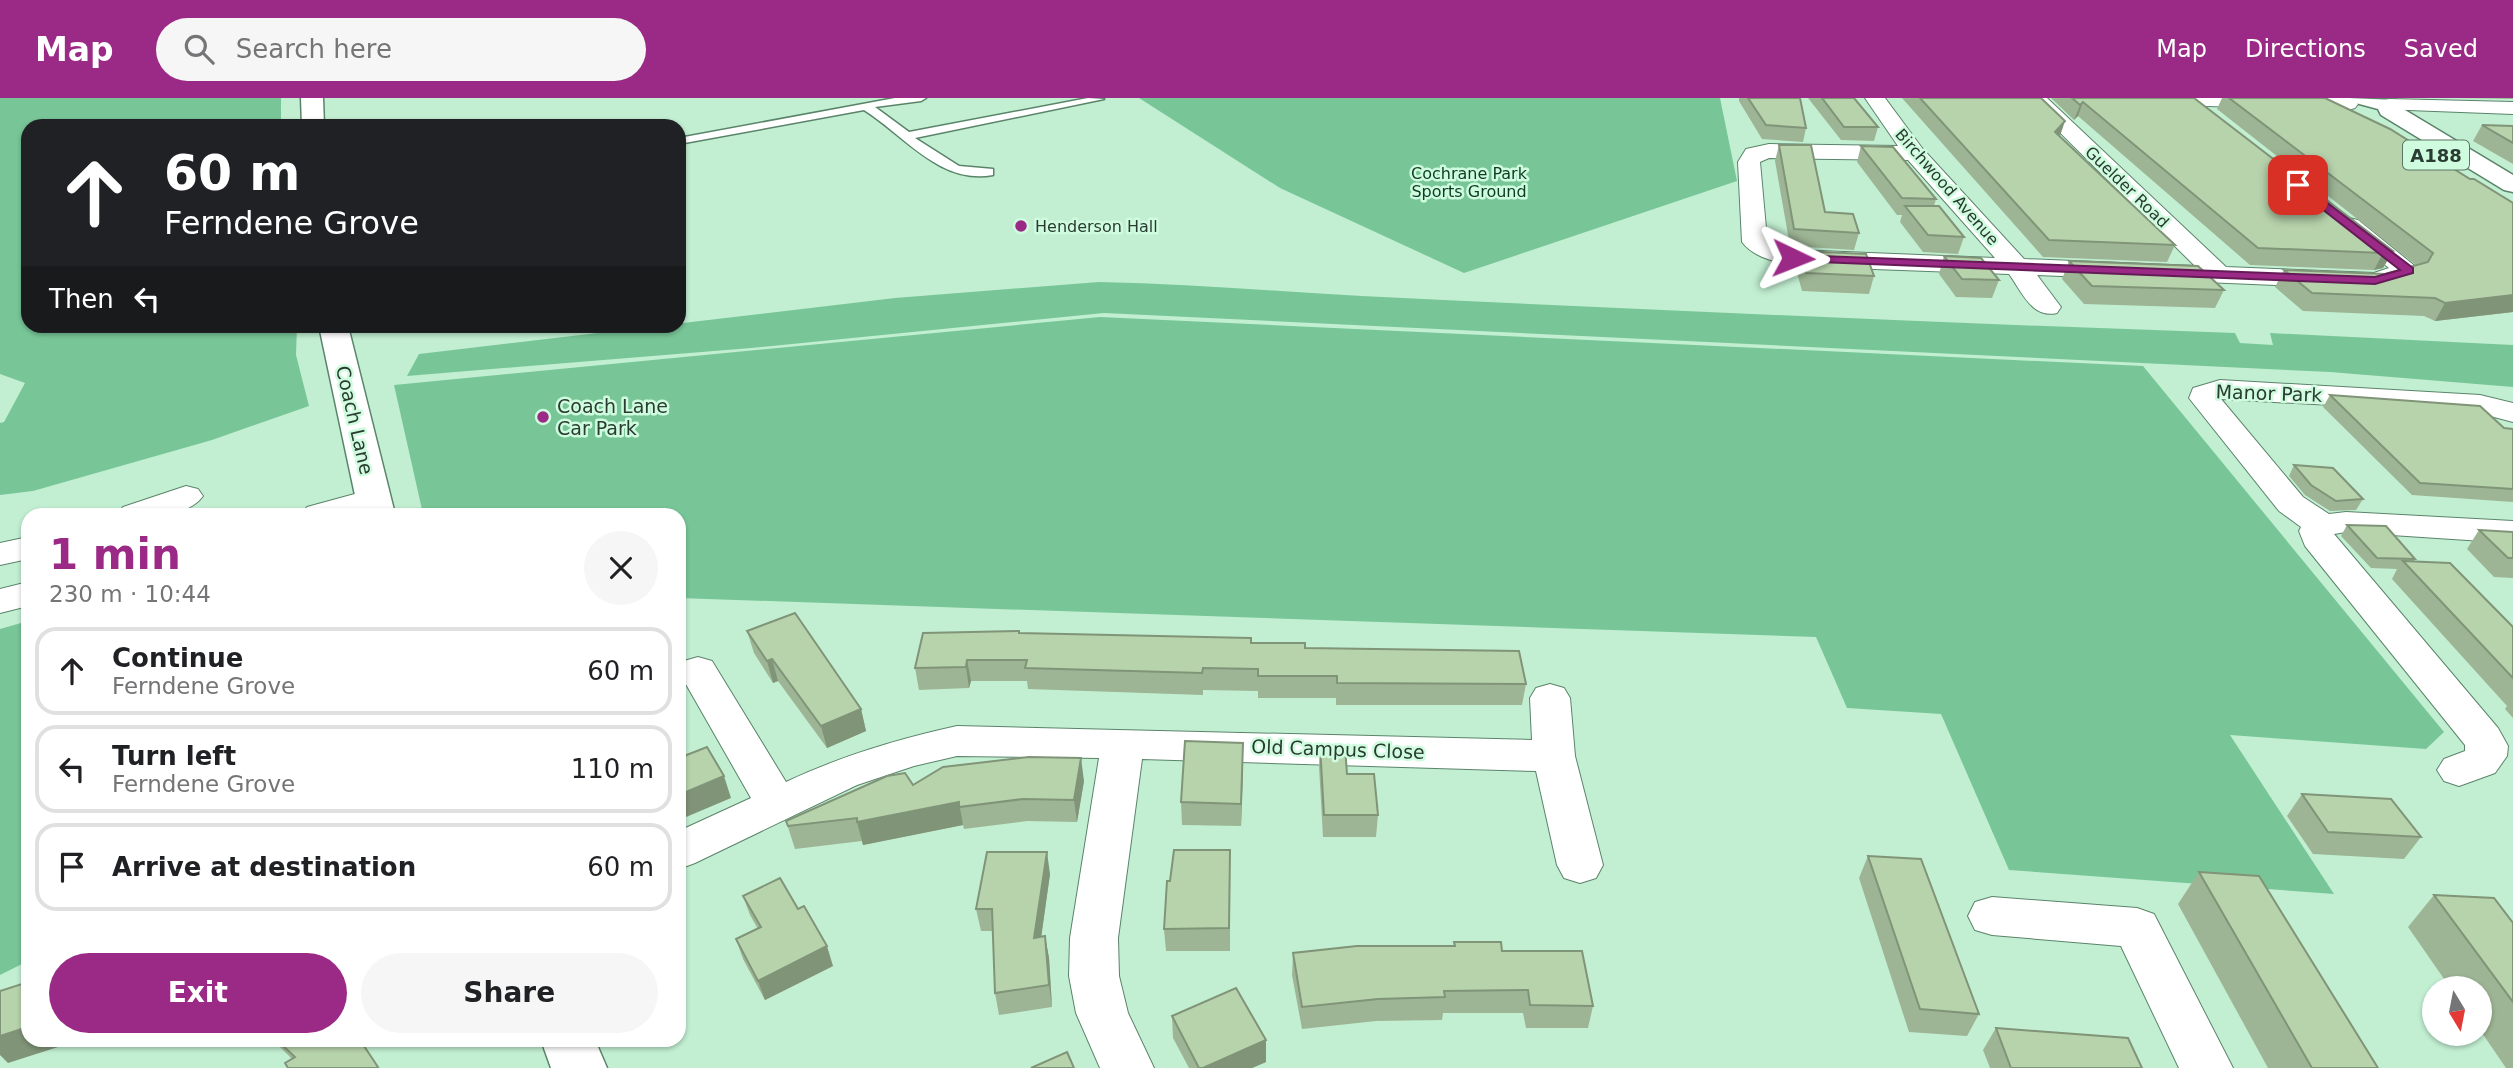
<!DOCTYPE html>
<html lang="en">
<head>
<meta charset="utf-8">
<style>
	body { margin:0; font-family:"DejaVu Sans",sans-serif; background:#f6f6f6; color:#202124; height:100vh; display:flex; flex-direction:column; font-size:26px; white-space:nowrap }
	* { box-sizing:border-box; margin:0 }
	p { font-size:23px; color:#757577 }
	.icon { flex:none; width:38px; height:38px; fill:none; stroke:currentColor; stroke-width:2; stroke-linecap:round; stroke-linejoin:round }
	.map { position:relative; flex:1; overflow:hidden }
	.sheet { position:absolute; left:21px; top:410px; width:665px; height:539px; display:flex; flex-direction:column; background:#fff; border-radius:21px; box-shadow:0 2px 5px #0004 }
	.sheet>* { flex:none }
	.banner { position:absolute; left:21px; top:21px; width:665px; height:214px; border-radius:21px; box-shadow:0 2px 5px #0004; background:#202124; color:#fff; overflow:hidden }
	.needle { width:46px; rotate:170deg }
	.tools { position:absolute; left:2422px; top:878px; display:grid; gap:14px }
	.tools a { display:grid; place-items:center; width:70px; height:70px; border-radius:50%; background:#fff; box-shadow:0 2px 5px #0004; font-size:35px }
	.pin { position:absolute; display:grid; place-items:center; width:60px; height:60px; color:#fff; margin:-30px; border-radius:14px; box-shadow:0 4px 10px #0006 }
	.me { position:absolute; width:77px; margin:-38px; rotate:92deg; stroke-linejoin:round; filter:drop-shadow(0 0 5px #0008) }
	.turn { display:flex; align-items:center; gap:24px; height:147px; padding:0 28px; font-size:32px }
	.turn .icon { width:91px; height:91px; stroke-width:2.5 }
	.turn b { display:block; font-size:49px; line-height:60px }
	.then { display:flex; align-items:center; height:66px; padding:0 28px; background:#0003; gap:14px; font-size:26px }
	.round { display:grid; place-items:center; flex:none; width:74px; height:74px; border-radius:37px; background:#f6f6f6 }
	.overview { display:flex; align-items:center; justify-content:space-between; height:119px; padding:0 28px }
	h1 { font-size:42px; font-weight:600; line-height:52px; color:#9b2986 }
	.action { display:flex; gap:14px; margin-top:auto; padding:14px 28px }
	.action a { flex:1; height:80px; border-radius:42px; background:#9b2986; color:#fff; font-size:28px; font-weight:600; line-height:80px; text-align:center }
	.action a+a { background:#f6f6f6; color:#202124 }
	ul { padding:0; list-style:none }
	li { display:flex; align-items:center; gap:21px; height:88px; margin:0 14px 10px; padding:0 14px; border:4px solid #e0e0e0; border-radius:21px }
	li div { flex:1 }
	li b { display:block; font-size:26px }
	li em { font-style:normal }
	header { display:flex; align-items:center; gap:42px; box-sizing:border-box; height:98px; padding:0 35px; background:#9b2986; color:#fff }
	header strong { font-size:33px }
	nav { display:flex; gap:38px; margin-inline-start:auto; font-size:24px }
	.search { width:490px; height:63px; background:#f6f6f6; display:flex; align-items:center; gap:18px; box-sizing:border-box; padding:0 24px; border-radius:38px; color:#757577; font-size:26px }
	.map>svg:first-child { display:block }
</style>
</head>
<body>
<header>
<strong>Map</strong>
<div class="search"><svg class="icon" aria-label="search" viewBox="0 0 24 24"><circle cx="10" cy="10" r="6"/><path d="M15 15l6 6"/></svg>Search here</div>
<nav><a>Map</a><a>Directions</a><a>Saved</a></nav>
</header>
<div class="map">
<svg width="2513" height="970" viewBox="0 0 2513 970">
	<rect width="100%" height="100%" fill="#c2efd2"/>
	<g fill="#78c698">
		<path d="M0 0H281V28H28V228H297L296 257 309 308 212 342 33 393 0 397V325L4 324 25 285 0 276Z"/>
		<path d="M1139 0H1720L1737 83 1464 175 1280 90Z"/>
		<path d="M1099 184C1187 186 1274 193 1362 198 1653 212 1944 225 2235 235L2240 245 2273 247 2270 235 2513 247V289L2330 274 1104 215 751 250 407 278 419 256 895 200Z"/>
		<path d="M1100 219 2143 268 2444 634 2426 651 2230 637 2334 796 2009 772 1941 616 1847 610 1816 539 679 500V416H423L394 287Z"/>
		<path d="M28 523V863L0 877V531Z"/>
	</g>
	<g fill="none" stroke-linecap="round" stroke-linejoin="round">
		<g stroke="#5a846a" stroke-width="3">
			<path id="service" d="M895 0H926L921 3 875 9 909 34 1088 0 1104 1 915 40 959 68 993 71V77C940 87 904 37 864 12L679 46V40Z"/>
		</g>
		<g stroke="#5a846a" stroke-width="2">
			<g id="minor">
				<path d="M1865 0H1885L1922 50 2024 161 2195 168 2025 0H2047L2226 169 2374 175 2389 170 2340 132 2337 127 2340 122 2349 120 2358 122 2421 173 2417 179 2375 191 2037 177 2061 209 2057 215C2032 221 2022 194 2009 176L1793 168C1775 163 1754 160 1742 144L1738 64 1746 51 1769 46 1898 48ZM1769 60 1908 62 1995 160 1794 152 1777 148 1767 141 1760 64Z"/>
				<path d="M2124 0H2349L2355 2 2358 6 2355 10 2348 12 2134 6 2127 4Z"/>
				<path d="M2389 1 2513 4V16L2382 11 2379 7 2382 3Z"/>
				<path d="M2220 282 2480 297 2513 305V324L2479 315 2221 301 2303 399 2329 416 2346 414 2513 423V445L2346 434 2334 436 2498 630 2508 648 2507 658 2495 675 2459 688 2444 683 2437 672 2444 661 2465 653V647L2305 448 2299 433 2301 429 2279 413 2189 300 2193 290Z"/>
				<path d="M186 388 198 391 203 398C187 421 142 418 118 416L123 409Z"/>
				<path d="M373 391 385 394 390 401C376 421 324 418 302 416L307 409Z"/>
				<path d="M28 439V461L0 467V445Z"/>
				<path d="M28 484V508L0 515V491Z"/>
				<path d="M698 559 712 563 786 684C841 658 898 641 957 628L1532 642 1530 600 1536 590 1550 586 1564 590 1570 600 1575 658 1603 767 1596 780 1580 785 1564 780 1557 767 1536 673 1142 661 1118 840 1119 878 1128 915 1154 970H1100L1076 915 1069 878 1070 840 1099 660 957 658 914 668 857 687 695 765 679 771V733L751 700 679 574 684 563Z"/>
				<path d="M1992 799 2137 810 2154 816 2233 970H2179L2121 848 1992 837 1975 832 1968 818 1975 804Z"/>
			</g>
		</g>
		<g stroke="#5a846a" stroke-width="3">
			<g id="tertiary">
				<path d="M301 0H323L324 28H302Z"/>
				<path d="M319 228H348L395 416H359Z"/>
				<path d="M541 942H595L607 970H551Z"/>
			</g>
		</g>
		<g stroke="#5a846a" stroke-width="3">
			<path id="primary" d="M2348 0 2397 2 2400 9 2513 77V94L2504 92 2381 17 2378 11 2352 4Z"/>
		</g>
		<use href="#service" fill="#fff" fill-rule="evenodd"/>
		<use href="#minor" fill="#fff" fill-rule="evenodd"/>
		<use href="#tertiary" fill="#fff" fill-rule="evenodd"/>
		<use href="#primary" fill="#fff" fill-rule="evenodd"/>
	</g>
	<g fill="#9db594">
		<path d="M1739 0H1800L1806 30 1803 44 1762 41 1739 3Z"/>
		<path d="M1808 0H1854L1878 29 1874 43 1841 42Z"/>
		<path d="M1902 0H2041L2060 38 2175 147 2167 164 2043 159Z"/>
		<path d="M2051 0H2194L2393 153 2383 170 2374 172 2250 167 2078 18 2074 22Z"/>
		<path d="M2222 0H2325L2513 105V214L2435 223 2424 218 2303 213 2275 189 2284 172 2385 176 2416 167 2217 11Z"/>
		<path d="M2456 0H2513V1Z"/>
		<path d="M2482 27 2513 28V66L2473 43Z"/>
		<path d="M1779 47 1825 114 1859 135 1854 152 1790 148 1775 63Z"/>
		<path d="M1861 48 1936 101 1934 108 1964 139 1958 156 1923 154 1900 124 1902 117H1897L1857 64Z"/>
		<path d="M1800 153 1874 178 1869 196 1802 193 1796 171Z"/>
		<path d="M1944 158 1999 182 1992 200 1956 199 1939 176Z"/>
		<path d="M2069 163 2224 192 2215 210 2084 206 2062 181Z"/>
		<path d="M2330 297 2504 330 2513 331V404L2412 397 2323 309Z"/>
		<path d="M2294 367 2363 401 2356 412 2330 413 2305 397 2289 378Z"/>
		<path d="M2347 427 2415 461 2414 463 2513 529V620L2505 611 2507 608 2392 481 2397 471 2371 470 2341 438Z"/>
		<path d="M2479 432 2513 434V480L2494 479 2467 451Z"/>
		<path d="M747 533 861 611 866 633 827 650 778 583 773 585 754 555Z"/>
		<path d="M1019 533V535L1251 545 1305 550 1526 586 1522 607H1336V600H1258V593L1203 592V597L1028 591 1027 583H971L969 590 919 592 915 570Z"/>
		<path d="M1320 647 1347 676 1378 717 1376 739H1323L1319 669Z"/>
		<path d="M1243 667 1241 728 1182 727 1181 704Z"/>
		<path d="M1084 683 1077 724 1027 723 964 731 963 727 863 747 862 743 795 751 786 723Z"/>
		<path d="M2302 696 2421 739 2404 761 2313 756 2287 718Z"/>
		<path d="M1230 752V853H1166L1164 831Z"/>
		<path d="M1868 758 1979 916 1967 938 1909 934 1859 780Z"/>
		<path d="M2199 774 2378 970H2268L2178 806Z"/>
		<path d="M1050 776 1041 839 1045 838 1049 860 1052 909 999 917 995 895 993 833H981L976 811Z"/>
		<path d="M2434 797 2513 825V970H2506L2480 932V891H2451L2408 829Z"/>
		<path d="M743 798 798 811 833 868 765 902 743 861 736 841 758 831 750 817Z"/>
		<path d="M1454 844 1502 853 1593 908 1588 930H1526L1523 915H1443L1442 922 1376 923 1302 931 1292 877 1293 855 1454 848Z"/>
		<path d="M1172 918 1266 964 1252 970H1189L1173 940Z"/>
		<path d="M1996 930 2142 970H1990L1983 952Z"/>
		<path d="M273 942H361L292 961Z"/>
	</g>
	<g fill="#809478">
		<path d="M2083 4 2078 18 2074 22 2080 7Z"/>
		<path d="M2065 23 2060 38 2055 34Z"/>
		<path d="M2393 153 2383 170 2374 172 2383 155Z"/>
		<path d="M2513 197V214L2435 223 2445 205Z"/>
		<path d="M772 561 778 583 773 585 767 563Z"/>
		<path d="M967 562 971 583 969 590 966 569Z"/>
		<path d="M861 611 866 633 827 650 821 628Z"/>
		<path d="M1243 645V667L1241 728V706Z"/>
		<path d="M1081 660 1084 683 1077 724 1074 702Z"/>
		<path d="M724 678 731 700 679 722V697Z"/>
		<path d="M959 704 963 727 863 747 857 724Z"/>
		<path d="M1047 754 1050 776 1038 862 1034 840Z"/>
		<path d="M1045 838 1049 860 1052 909 1049 887Z"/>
		<path d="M827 848 833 868 765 902 758 883Z"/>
		<path d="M28 929V942H80L8 965 0 957V938Z"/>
		<path d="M1266 942V964L1252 970H1203Z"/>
	</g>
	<g fill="#b7d3ac" stroke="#809478" stroke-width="2">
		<path d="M1748 0H1800L1806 30 1766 27Z"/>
		<path d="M1822 0H1854L1878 29H1844Z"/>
		<path d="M1920 0H2041L2065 23 2055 34 2175 147 2049 142Z"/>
		<path d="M2072 0H2194L2393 153 2383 155 2258 150 2083 4 2080 7Z"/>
		<path d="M2229 0H2325L2390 31 2470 81H2474L2513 105V197L2445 205 2435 200 2312 195 2284 172 2385 176 2428 164 2433 155Z"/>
		<path d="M2482 27 2513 28V45Z"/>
		<path d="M1779 47H1811L1825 114 1853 116 1859 135 1794 131Z"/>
		<path d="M1861 48 1893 49 1936 101 1902 100Z"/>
		<path d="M1905 108H1939L1964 139 1928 137Z"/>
		<path d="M1800 153 1866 156 1874 178 1806 175Z"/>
		<path d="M1944 158 1981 160 1999 182 1962 181Z"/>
		<path d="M2069 163 2198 168 2224 192 2092 188Z"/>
		<path d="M2330 297 2480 308 2504 330 2513 331V391L2420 385Z"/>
		<path d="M2294 367 2333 370 2363 401 2336 403 2311 387Z"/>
		<path d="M2347 427 2386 428 2415 461 2377 460Z"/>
		<path d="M2479 432 2513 434V460H2508Z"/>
		<path d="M2403 463 2450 465 2513 529V580Z"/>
		<path d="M795 515 861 611 821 628 772 561 767 563 747 533Z"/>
		<path d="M1019 533V535L1251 540V545H1305V550L1519 553 1526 586 1337 585V578H1258V571L1203 570 1202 575 1025 570 1027 562H967L966 569 915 570 923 535Z"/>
		<path d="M1185 643 1243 645 1241 706 1181 704Z"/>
		<path d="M1320 647 1345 648 1347 676H1374L1378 717H1324Z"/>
		<path d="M707 649 724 678 679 697V660Z"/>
		<path d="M1029 659 1081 660 1074 702 1023 701 959 709V704L857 724V720L788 728 786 723 887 678 905 675 913 687 943 669Z"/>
		<path d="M2302 696 2391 701 2421 739 2328 734Z"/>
		<path d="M1174 752H1230L1229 830 1164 831 1167 783H1170Z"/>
		<path d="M987 754H1047L1034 840 1045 838 1049 887 995 895 992 811H976Z"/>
		<path d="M1868 758 1921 761 1979 916 1920 911Z"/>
		<path d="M2199 774 2259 778 2378 970H2312Z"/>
		<path d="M780 780 798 811 804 808 827 848 758 883 736 841 761 829 743 798Z"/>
		<path d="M2434 797 2494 800 2513 825V904Z"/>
		<path d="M1454 844H1501L1502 853H1582L1593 908 1530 907 1528 892 1444 893 1445 899 1378 901 1302 909 1293 855 1357 848H1455Z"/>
		<path d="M28 884V929L0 938V893Z"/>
		<path d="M1236 890 1266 942 1203 970H1199L1172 918Z"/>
		<path d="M1996 930 2128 940 2142 970H2011Z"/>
		<path d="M277 942H360L378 969 376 970H288L285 965 295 959Z"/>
		<path d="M1067 954 1074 970H1031Z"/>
	</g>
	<path fill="#9b2986" stroke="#651b57" stroke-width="2" d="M2294 85H2301L2413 170V175L2375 186 1793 163 1787 160 1793 157 2375 179 2400 172 2294 89Z"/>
	<g fill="#9b2986" stroke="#cffcdf" stroke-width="2.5">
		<circle cx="1021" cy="128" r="7"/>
		<circle cx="543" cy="319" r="7"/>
	</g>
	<g text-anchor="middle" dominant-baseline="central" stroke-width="5" stroke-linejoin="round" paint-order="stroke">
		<g font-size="16" fill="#0b3c23" stroke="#cffcdf">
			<text x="1469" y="75">Cochrane Park<tspan x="1469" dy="18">Sports Ground</tspan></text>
		</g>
		<g font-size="16" fill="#2a3c31" stroke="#cffcdf">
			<text transform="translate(1947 89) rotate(49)">Birchwood Avenue</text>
			<text transform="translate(2127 89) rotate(44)">Guelder Road</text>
		</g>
		<g font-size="16" fill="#2a3c31" stroke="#cffcdf" text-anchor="start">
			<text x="1035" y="128">Henderson Hall</text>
		</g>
		<rect fill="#cffcdf" stroke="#5c7665" stroke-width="2" x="2403" y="42.5" width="66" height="29" rx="5"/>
		<g font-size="18" font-weight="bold" fill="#2a3c31">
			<text x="2436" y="57">A188</text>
		</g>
		<g font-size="19" fill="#2a3c31" stroke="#cffcdf">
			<text transform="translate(2269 295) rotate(2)">Manor Park</text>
			<text transform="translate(355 322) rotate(77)">Coach Lane</text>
			<text transform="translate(1338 651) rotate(2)">Old Campus Close</text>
		</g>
		<g font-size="19" fill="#2a3c31" stroke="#cffcdf" text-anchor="start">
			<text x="557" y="308">Coach Lane<tspan x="557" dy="22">Car Park</tspan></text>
		</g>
	</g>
</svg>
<div class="tools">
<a><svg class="needle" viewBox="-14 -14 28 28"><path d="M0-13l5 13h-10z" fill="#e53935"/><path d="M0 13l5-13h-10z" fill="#757577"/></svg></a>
</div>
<div class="pin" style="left:2298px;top:87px;background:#d93025"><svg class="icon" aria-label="arrive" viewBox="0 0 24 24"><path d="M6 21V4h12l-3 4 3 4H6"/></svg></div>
<svg class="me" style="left:1793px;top:160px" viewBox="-20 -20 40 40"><path d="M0-17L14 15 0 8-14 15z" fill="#9b2986" stroke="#fff" stroke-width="4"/></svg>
<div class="banner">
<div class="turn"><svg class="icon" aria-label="ahead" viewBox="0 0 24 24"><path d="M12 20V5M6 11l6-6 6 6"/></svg><div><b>60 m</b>Ferndene Grove</div></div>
<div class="then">Then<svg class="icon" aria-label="left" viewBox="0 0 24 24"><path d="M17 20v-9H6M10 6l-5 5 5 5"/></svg></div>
</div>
<section class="sheet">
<div class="overview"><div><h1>1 min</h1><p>230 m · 10:44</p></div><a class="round"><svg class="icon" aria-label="close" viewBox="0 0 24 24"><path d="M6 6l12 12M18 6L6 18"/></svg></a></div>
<ul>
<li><svg class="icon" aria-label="ahead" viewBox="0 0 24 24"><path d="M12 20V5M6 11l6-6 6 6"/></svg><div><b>Continue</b><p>Ferndene Grove</p></div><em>60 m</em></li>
<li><svg class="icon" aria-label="left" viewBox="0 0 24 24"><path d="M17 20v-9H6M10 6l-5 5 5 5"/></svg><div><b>Turn left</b><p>Ferndene Grove</p></div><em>110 m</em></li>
<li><svg class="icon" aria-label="arrive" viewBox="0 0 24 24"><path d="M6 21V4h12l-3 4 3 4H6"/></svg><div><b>Arrive at destination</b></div><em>60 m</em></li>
</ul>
<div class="action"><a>Exit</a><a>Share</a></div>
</section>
</div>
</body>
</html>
